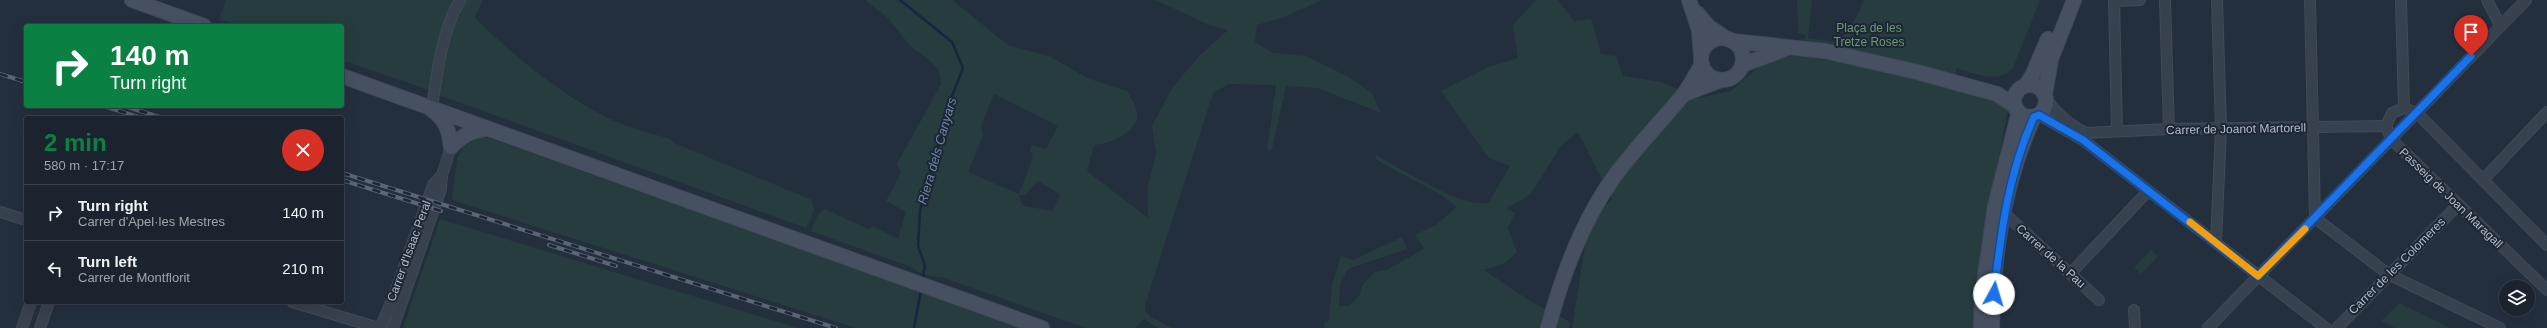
<!DOCTYPE html>
<html lang="en">
<head>
<meta charset="utf-8">
<style>
	body { margin:0; font-family:Helvetica,sans-serif; background:#282f3a; color:#f1f3f6; height:100vh; display:flex; flex-direction:column; font-size:15px; white-space:nowrap }
	* { box-sizing:border-box; margin:0 }
	p { font-size:13px; color:#a0a4aa }
	.icon { flex:none; width:22px; height:22px; fill:none; stroke:currentColor; stroke-width:2; stroke-linecap:round; stroke-linejoin:round }
	.map { position:relative; flex:1; overflow:hidden }
	.sheet { position:absolute; left:24px; top:116px; width:320px; height:188px; display:flex; flex-direction:column; background:#1b232e; border-radius:4px; box-shadow:0 4px 16px #0002,0 0 0 1px #39404a }
	.sheet>* { flex:none }
	.banner { position:absolute; left:24px; top:24px; width:320px; height:84px; border-radius:4px; box-shadow:0 4px 16px #0002,0 0 0 1px #39404a; background:#0b8043; color:#fff; overflow:hidden }
	.buttons { position:absolute; left:2499px; top:280px; display:grid; gap:8px }
	.buttons a { display:grid; place-items:center; width:36px; height:36px; border-radius:50%; background:#1b232e; box-shadow:0 4px 16px #0002,0 0 0 1px #39404a; font-size:20px }
	.pin { position:absolute; display:grid; place-items:center; width:34px; height:34px; color:#fff; margin:-41px -17px; border-radius:50% 50% 50% 0; rotate:-45deg; box-shadow:0 0 4px #0007 }
	.pin .icon { rotate:45deg }
	.me { position:absolute; width:44px; margin:-22px; rotate:6deg; stroke-linejoin:round; filter:drop-shadow(0 0 3px #0008) }
	.turn { display:flex; align-items:center; gap:14px; height:84px; padding:0 20px; font-size:18px }
	.turn .icon { width:52px; height:52px; stroke-width:2.5 }
	.turn b { display:block; font-size:28px; line-height:34px }
	.round { display:grid; place-items:center; flex:none; width:42px; height:42px; border-radius:21px; background:#282f3a }
	.summary { display:flex; align-items:center; justify-content:space-between; height:68px; padding:0 20px }
	h1 { font-size:24px; font-weight:700; line-height:30px; color:#0b8043 }
	ul { padding:0; list-style:none }
	li { display:flex; align-items:center; gap:12px; height:56px; padding:0 20px; border-top:1px solid #39404a }
	li div { flex:1 }
	li b { display:block; font-size:15px }
	li em { font-style:normal }
	.map>svg:first-child { display:block }
</style>
</head>
<body>
<div class="map">
<svg width="2547" height="328" viewBox="0 0 2547 328">
	<rect width="100%" height="100%" fill="#242f3e"/>
	<g fill="#263c3f" fill-rule="evenodd">
		<path d="M226 0H453L443 29 432 91 342 60V26H242L219 19Z"/>
		<path d="M465 0H483L475 18C515 57 562 96 612 120 630 128 651 133 670 139L674 143 812 200 814 211 806 228 439 95 448 39Z"/>
		<path d="M865 0H952L1008 45 1051 57 1087 78 1127 91C1131 98 1137 107 1137 114 1138 133 1109 144 1094 145L1087 171 1148 218V187L1156 152 1152 126 1172 88 1199 56 1228 30 1212 26 1155 0H1322L1284 17 1257 25 1255 42 1273 53 1306 56 1347 76 1372 93 1381 113 1318 88 1286 86 1272 149 1267 151 1276 85 1229 84 1213 93 1146 302 1145 311 1151 317 1172 328H1158L1144 319 1135 328H1086L941 277C928 278 917 271 906 265L811 231 818 214 825 209 870 230 872 226 898 239 906 212 886 201 901 173 897 164 941 84 939 70 927 58 911 47 888 18ZM994 94 1058 126 1046 149 1032 145 1030 150 1033 157 1019 194 968 172 983 136 981 126ZM1038 181 1060 194 1053 211 1023 206 1019 195H1025Z"/>
		<path d="M1536 0H1558L1574 21 1591 19 1601 54 1616 56 1623 76 1661 82 1699 98 1731 91 1766 60 1800 55 1867 64 1991 97 2008 109 1981 254 1979 328H1572L1589 221 1612 199 1578 132 1561 146 1530 195 1506 208 1515 213 1508 228 1517 252 1505 263 1484 270 1530 301 1570 322 1569 328H1325L1324 323 1329 320 1332 285 1341 256 1353 260 1402 237 1407 249 1348 269 1340 284 1339 306H1349L1359 296 1363 284 1375 272 1387 270 1424 249 1415 235 1437 224 1457 207 1438 193 1382 163 1375 158 1376 155C1398 167 1468 212 1489 202L1510 166 1489 158 1441 91 1489 67 1518 58 1513 25Z"/>
		<path d="M1797 0H1812L1808 38 1835 42 1849 32 1864 0H2040L2013 68C1997 85 1975 73 1956 68V76L1804 43 1806 35 1798 33Z"/>
		<path d="M477 138H489L1021 328H856L452 200 457 159 463 147Z"/>
		<path d="M440 219 798 328H403Z"/>
		<path d="M2151 250 2158 256 2141 274 2134 267Z"/>
		<path d="M2399 303 2450 328H2395L2381 321Z"/>
	</g>
	<g fill="none" stroke-linecap="round" stroke-linejoin="round">
		<g stroke="#17263c" stroke-width="2.5">
			<path d="M900 0 952 42 963 68 949 104 920 210 918 246 925 266 922 281"/>
			<path d="M914 328 921 290"/>
		</g>
		<g stroke="#414a57" stroke-width="12">
			<g id="street">
				<path d="M2165 0 2169 129"/>
				<path d="M2310 0 2315 218 2388 274 2500 328"/>
				<path d="M2401 0 2404 108"/>
				<path d="M2487 0 2500 25"/>
				<path d="M2046 99C2057 114 2069 125 2086 133L2169 129 2386 126"/>
				<path d="M432 108C437 72 442 31 460 0"/>
				<path d="M2039 115 2083 140 2326 328"/>
				<path d="M2117 131 2114 1 2140 0"/>
				<path d="M2483 180 2547 112"/>
				<path d="M0 212 26 220"/>
				<path d="M2004 213 2099 300"/>
				<path d="M2216 242 2221 129 2217 0"/>
				<path d="M2547 245 2417 113 2404 108 2392 113 2386 126 2391 139 2547 290"/>
				<path d="M2071 273 2148 191"/>
				<path d="M292 302 379 328"/>
				<path d="M2134 310 2135 328"/>
				<path d="M22 328 31 302"/>
				<path d="M40 328 49 302"/>
				<path d="M380 328 395 293 433 185 442 175"/>
				<path d="M393 328 441 189 442 175 451 147"/>
				<path d="M2208 328 2526 0"/>
				<path d="M2337 328 2458 205"/>
			</g>
		</g>
		<g stroke="#414a57" stroke-width="16">
			<g id="secondary">
				<path d="M132 0 204 26"/>
				<path d="M1689 0 1699 30 1701 55"/>
				<path d="M1697 13 1708 26 1727 39"/>
				<circle cx="1722" cy="59" r="21"/>
				<path d="M1732 41 1825 51 1917 72 1997 94 2015 106"/>
				<path d="M1742 65 1785 49"/>
				<path d="M342 76 1042 328"/>
				<circle cx="2030" cy="101" r="16"/>
				<path d="M2026 85 2032 76 2048 39"/>
				<path d="M2045 93 2051 59 2074 0"/>
				<path d="M1684 94 1721 80"/>
				<path d="M432 110C446 120 449 130 451 147"/>
				<path d="M451 147C462 136 471 130 487 129"/>
				<path d="M1548 328C1562 276 1582 221 1614 177 1635 148 1660 123 1683 95 1690 86 1696 74 1702 64"/>
				<path d="M1981 328 1982 297 1995 206 2019 112"/>
				<path d="M1992 328C1993 257 2004 182 2034 117"/>
			</g>
		</g>
		<use href="#street" stroke="#38414e" stroke-width="10"/>
		<use href="#secondary" stroke="#465061" stroke-width="14"/>
		<g stroke="#5a6575" stroke-width="4">
			<g id="rail">
				<path d="M0 74 26 82"/>
				<path d="M103 106 142 118"/>
				<path d="M124 106 163 118"/>
				<path d="M342 173 836 328"/>
				<path d="M342 180 441 211"/>
				<path d="M549 245 616 266"/>
			</g>
		</g>
		<use href="#rail" stroke="#1d2633" stroke-width="2.5" stroke-dasharray="8" stroke-linecap="butt"/>
	</g>
	<g fill="none" stroke-linecap="round" stroke-linejoin="round">
		<g stroke="#114b97" stroke-width="10">
			<path id="route" d="M1994 294C2001 232 2008 174 2034 117L2039 115 2083 140 2258 276 2471 56"/>
		</g>
		<use href="#route" stroke="#1a73e8" stroke-width="7"/>
		<path stroke="#f59e0b" stroke-width="7" d="M2190 222 2258 276 2305 229"/>
	</g>
	<g text-anchor="middle" dominant-baseline="central" stroke-width="4" stroke-linejoin="round" paint-order="stroke">
		<g font-size="12" fill="#6b9a76" stroke="#1d2633">
			<text x="1869" y="28">Plaça de les<tspan x="1869" dy="14">Tretze Roses</tspan></text>
		</g>
		<g font-size="12" fill="#b4bcc9" stroke="#1d2633">
			<text transform="translate(2236 129) rotate(-1)">Carrer de Joanot Martorell</text>
			<text transform="translate(2451 198) rotate(44)">Passeig de Joan Maragall</text>
			<text transform="translate(409 251) rotate(-70)">Carrer d'Isaac Peral</text>
			<text transform="translate(2051 256) rotate(42)">Carrer de la Pau</text>
			<text transform="translate(2397 266) rotate(-45)">Carrer de les Colomeres</text>
		</g>
		<g font-size="13" font-style="italic" fill="#6d86a8" stroke="#1d2633">
			<text transform="translate(937 151) rotate(-74)">Riera dels Canyars</text>
		</g>
	</g>
</svg>
<div class="buttons">
<a><svg class="icon" aria-label="layers" viewBox="0 0 24 24"><path d="M12 4l9 5-9 5-9-5zM3 14l9 5 9-5"/></svg></a>
</div>
<div class="pin" style="left:2471px;top:56px;background:#d93025"><svg class="icon" aria-label="arrive" viewBox="0 0 24 24"><path d="M6 21V4h12l-3 4 3 4H6"/></svg></div>
<svg class="me" style="left:1994px;top:294px" viewBox="-20 -20 40 40"><circle r="19" fill="#fff"/><path d="M0-13L10 11 0 6-10 11z" fill="#1a73e8"/></svg>
<div class="banner">
<div class="turn"><svg class="icon" aria-label="right" viewBox="0 0 24 24"><path d="M7 20v-9h11M14 6l5 5-5 5"/></svg><div><b>140 m</b>Turn right</div></div>
</div>
<section class="sheet">
<div class="summary"><div><h1>2 min</h1><p>580 m · 17:17</p></div><a class="round" style="background:#d93025;color:#fff"><svg class="icon" aria-label="close" viewBox="0 0 24 24"><path d="M6 6l12 12M18 6L6 18"/></svg></a></div>
<ul>
<li><svg class="icon" aria-label="right" viewBox="0 0 24 24"><path d="M7 20v-9h11M14 6l5 5-5 5"/></svg><div><b>Turn right</b><p>Carrer d'Apel·les Mestres</p></div><em>140 m</em></li>
<li><svg class="icon" aria-label="left" viewBox="0 0 24 24"><path d="M17 20v-9H6M10 6l-5 5 5 5"/></svg><div><b>Turn left</b><p>Carrer de Montflorit</p></div><em>210 m</em></li>
</ul>
</section>
</div>
</body>
</html>
